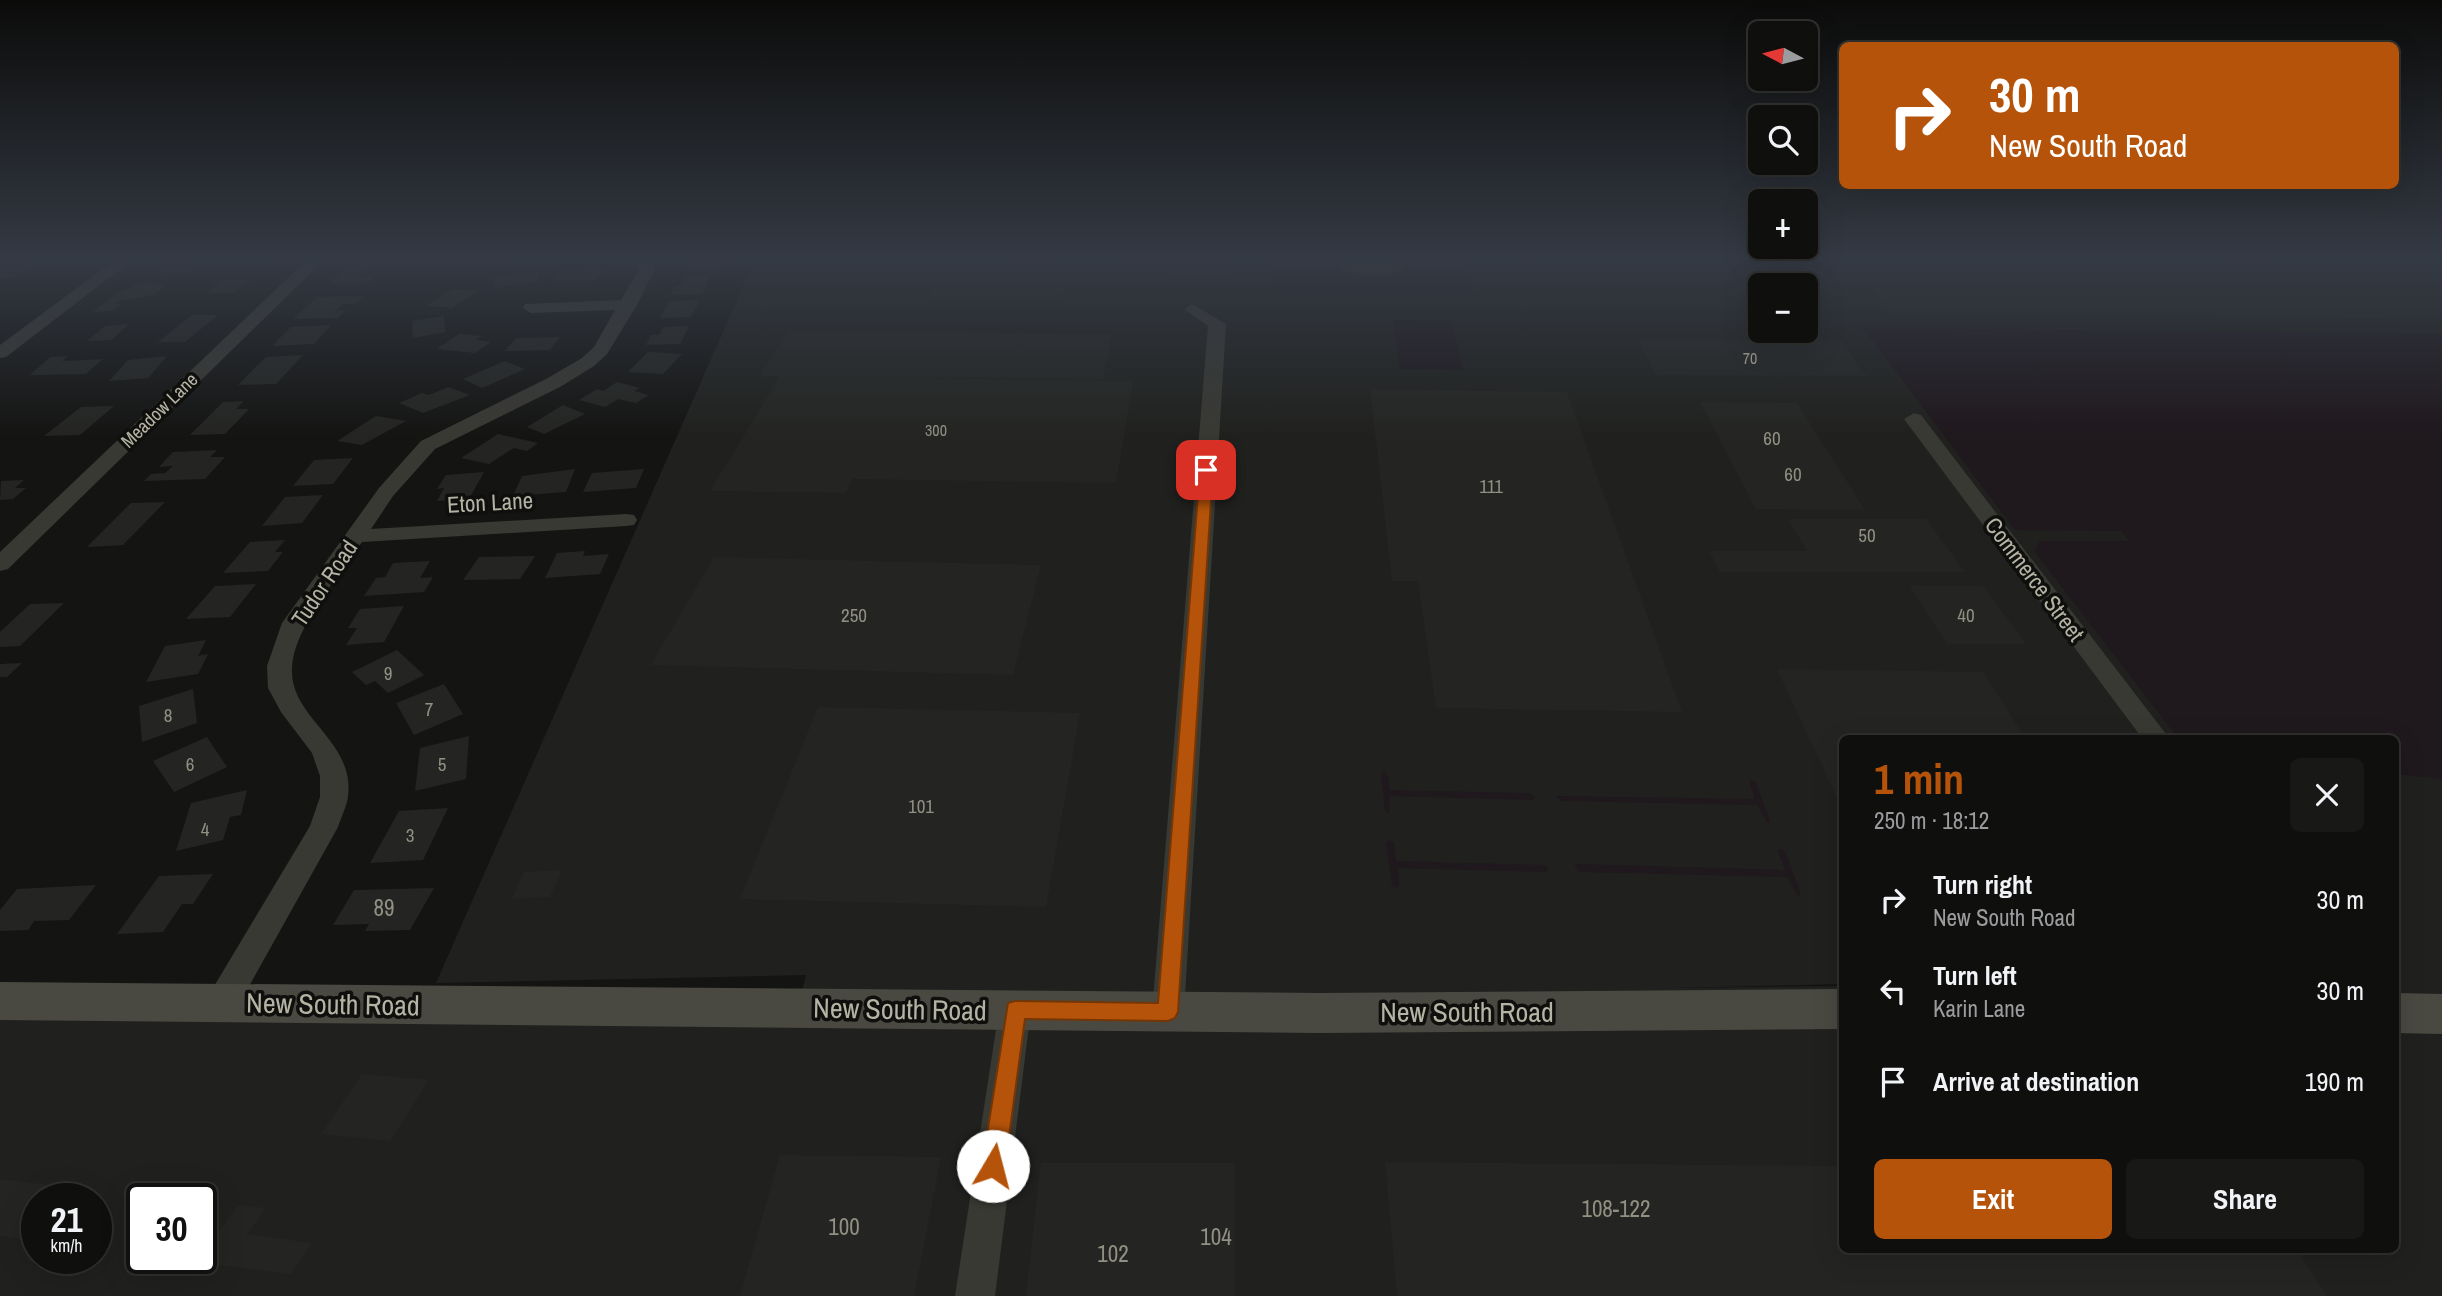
<!DOCTYPE html>
<html lang="en">
<head>
<meta charset="utf-8">
<style>
	body { margin:0; font-family:"Archivo Narrow",sans-serif; background:#181817; color:#f1f3f6; height:100vh; display:flex; flex-direction:column; font-size:26px; white-space:nowrap }
	* { box-sizing:border-box; margin:0 }
	p { font-size:23px; color:#9b9c9e }
	.icon { flex:none; width:38px; height:38px; fill:none; stroke:currentColor; stroke-width:2; stroke-linecap:round; stroke-linejoin:round }
	.map { position:relative; flex:1; overflow:hidden }
	.sheet { position:absolute; left:1839px; top:735px; width:560px; height:518px; display:flex; flex-direction:column; background:#0f0f0e; border-radius:10px; box-shadow:0 7px 28px #0002,0 0 0 2px #2f2f2e }
	.sheet>* { flex:none }
	.top-card { position:absolute; left:1839px; top:42px; width:560px; height:147px; border-radius:10px; box-shadow:0 7px 28px #0002,0 0 0 2px #2f2f2e; background:#b45309; color:#fff; overflow:hidden }
	.needle { width:46px; rotate:277deg }
	.buttons { position:absolute; left:1748px; top:21px; display:grid; gap:14px }
	.buttons a { display:grid; place-items:center; width:70px; height:70px; border-radius:10px; background:#0f0f0e; box-shadow:0 7px 28px #0002,0 0 0 2px #2f2f2e; font-size:35px }
	.speed { position:absolute; left:21px; top:1183px; display:flex; gap:14px; font-size:35px; font-weight:700; text-align:center }
	.speed>* { display:grid; place-content:center; width:91px; height:91px; border-radius:50%; background:#0f0f0e; box-shadow:0 7px 28px #0002,0 0 0 2px #2f2f2e; line-height:1 }
	.speed small { font-size:18px; font-weight:400 }
	.speed .limit { border:4px solid #111; border-radius:10px; background:#fff; color:#111 }
	.pin { position:absolute; display:grid; place-items:center; width:60px; height:60px; color:#fff; margin:-30px; border-radius:14px; box-shadow:0 4px 10px #0006 }
	.me { position:absolute; width:77px; margin:-38px; rotate:8deg; stroke-linejoin:round; filter:drop-shadow(0 0 5px #0008) }
	.turn { display:flex; align-items:center; gap:24px; height:147px; padding:0 35px; font-size:32px }
	.turn .icon { width:91px; height:91px; stroke-width:2.5 }
	.turn b { display:block; font-size:49px; line-height:60px }
	.round { display:grid; place-items:center; flex:none; width:74px; height:74px; border-radius:10px; background:#181817 }
	.head { display:flex; align-items:center; justify-content:space-between; height:119px; padding:0 35px }
	h1 { font-size:42px; font-weight:700; line-height:52px; color:#b45309 }
	.cta { display:flex; gap:14px; margin-top:auto; padding:14px 35px }
	.cta a { flex:1; height:80px; border-radius:10px; background:#b45309; color:#fff; font-size:28px; font-weight:700; line-height:80px; text-align:center }
	.cta a+a { background:#181817; color:#f1f3f6 }
	ul { padding:0; list-style:none }
	li { display:flex; align-items:center; gap:21px; height:91px; padding:0 35px }
	li div { flex:1 }
	li b { display:block; font-size:26px }
	li em { font-style:normal }
	.map>svg:first-child { display:block }
</style>
</head>
<body>
<div class="map">
<svg width="2442" height="1296" viewBox="0 0 2442 1296">
	<rect width="100%" height="100%" fill="#141412"/>
	<path fill="#20211e" fill-rule="evenodd" d="M756 257H2442V1296H0V1008L800 998 806 975 436 983ZM1760 285H1806V331H1760ZM1843 738H2396V1250H1843V986L1672 988 1843 984ZM37 1199H96V1258H37ZM142 1199H201V1258H142Z"/>
	<g fill="#1f181d">
		<path d="M1274 257H1463L1475 295 1275 293Z"/>
		<path d="M1393 320 1452 321 1463 370 1400 369Z"/>
		<path d="M1863 328 2442 334V779L2396 774V738H2178L2034 551 2040 541H2130L2121 531 2015 530Z"/>
		<path d="M1384 771 1387 774 1390 790 1530 793 1535 798 1531 800 1390 796 1389 814 1385 811 1381 774Z"/>
		<path d="M1752 780 1756 782 1770 821 1767 823 1757 805 1561 801 1556 796 1755 799 1749 782Z"/>
		<path d="M1389 840 1394 843 1396 861 1545 865 1549 870 1546 872 1398 868 1399 885 1396 888 1392 885 1386 843Z"/>
		<path d="M1781 849 1785 851 1801 894 1798 896 1787 877 1580 872 1574 866 1577 864 1785 870 1778 851Z"/>
	</g>
	<path fill="#383228" d="M1351 257H1406L1408 260 1402 271C1379 279 1360 278 1339 268Z"/>
	<g fill="#242522">
		<path d="M0 257H51L13 278 0 279Z"/>
		<path d="M164 257H199L191 263H200L188 273 156 275 174 259 160 260Z"/>
		<path d="M250 257H276L272 260H277L268 268H248L255 263H242Z"/>
		<path d="M563 257H594V258L565 263Z"/>
		<path d="M693 257H721L718 262H726L721 270 685 271Z"/>
		<path d="M887 257H1071L1061 301 927 300 935 281H875Z"/>
		<path d="M1135 257H1235L1234 274 1131 273Z"/>
		<path d="M2235 260 2442 261V319L1892 313 1859 274 1981 275 1971 265 2246 268Z"/>
		<path d="M373 263 359 277H374L368 283 328 284 350 264Z"/>
		<path d="M603 269 595 280 554 281 562 270Z"/>
		<path d="M538 271V281L494 288V277Z"/>
		<path d="M711 276 702 294 670 295 675 286H682L686 277Z"/>
		<path d="M224 280H251L233 293H205Z"/>
		<path d="M155 282 152 285 167 284 154 295 119 301 115 304H121L112 311 93 312 123 289 131 288 137 283Z"/>
		<path d="M452 289 478 291 452 308 426 306Z"/>
		<path d="M364 296 355 304H342L335 311 346 310 338 318 293 319 317 297Z"/>
		<path d="M700 300 691 317 660 318 670 301Z"/>
		<path d="M192 315H218L185 342H158Z"/>
		<path d="M444 316 445 332 413 338 412 321Z"/>
		<path d="M129 324 112 340 87 341 105 326Z"/>
		<path d="M331 325 314 344 272 346 291 327Z"/>
		<path d="M689 326 680 344 646 345 651 335H659L663 327Z"/>
		<path d="M788 331 1112 334 1103 379 838 377 1133 381 1116 483 852 479 846 493 710 491 780 376H760Z"/>
		<path d="M459 334 482 336 476 340 491 342 475 353 437 349Z"/>
		<path d="M560 337 550 350 505 351 516 338Z"/>
		<path d="M1638 340 1841 341 1867 376 1656 375Z"/>
		<path d="M648 352 682 354 663 374 628 372Z"/>
		<path d="M303 355 276 384 238 385 266 357Z"/>
		<path d="M68 356 62 361 103 359 86 374 30 375 50 357Z"/>
		<path d="M167 356 148 378 109 381 128 360Z"/>
		<path d="M505 361 525 369 482 388 463 379Z"/>
		<path d="M617 382 640 388 634 391 649 395 636 403 618 399 605 407 579 400 597 389 603 391Z"/>
		<path d="M448 387 470 395 423 413 399 403 422 393 429 395Z"/>
		<path d="M1370 389 1567 392 1682 712 1436 708 1418 581H1392Z"/>
		<path d="M244 401 236 409H249L225 434 190 435 223 402Z"/>
		<path d="M1700 402 1797 403 1865 510 1756 509Z"/>
		<path d="M563 405 585 414 544 434 527 427Z"/>
		<path d="M114 406 80 435 44 436 81 407Z"/>
		<path d="M376 416 406 421 362 445 337 441Z"/>
		<path d="M498 434 538 443 527 451 514 448 489 464 461 458Z"/>
		<path d="M217 450 210 457H225L205 479 144 481 151 474 165 473 173 466 159 467 173 452Z"/>
		<path d="M353 458 333 484 293 486 314 460Z"/>
		<path d="M575 469 566 492 513 496 522 476Z"/>
		<path d="M644 469 636 488 583 492 592 473Z"/>
		<path d="M484 472 469 499 437 501 444 488 437 489 446 475Z"/>
		<path d="M24 480 15 488H26L13 499 0 500 1 481Z"/>
		<path d="M323 495 302 523 262 526 285 497Z"/>
		<path d="M165 502 123 545 87 547 131 503Z"/>
		<path d="M1788 519H1926L1965 572H1720L1709 551H1807Z"/>
		<path d="M285 540 275 552H283L268 571 223 573 250 542Z"/>
		<path d="M585 551 583 556 609 554 600 574 545 578 557 553Z"/>
		<path d="M535 556 520 579 463 580 479 557Z"/>
		<path d="M714 557 1041 565 1013 675 651 665Z"/>
		<path d="M430 561 420 578 433 577 424 592 364 596 376 578 385 577 393 563Z"/>
		<path d="M256 584 230 617 186 619 215 586Z"/>
		<path d="M1909 585 1983 586 2026 644H1947Z"/>
		<path d="M64 603 20 646 0 647V632L30 604Z"/>
		<path d="M404 606 384 642 346 645 357 628H348L360 609Z"/>
		<path d="M206 640 198 656 208 654 198 674 146 682 165 646Z"/>
		<path d="M397 650 424 675 388 693 375 681 366 685 352 672Z"/>
		<path d="M22 663 7 677H0V664Z"/>
		<path d="M1777 669 1983 672 2025 738H1843V811Z"/>
		<path d="M444 684 463 714 414 735 396 703Z"/>
		<path d="M193 689 197 723 142 742 139 706Z"/>
		<path d="M818 707 1080 713 1046 907 740 899Z"/>
		<path d="M469 736 466 779 415 791 420 748Z"/>
		<path d="M207 737 227 767 174 792 153 761Z"/>
		<path d="M247 790 241 815 230 817 223 840 176 851 191 803Z"/>
		<path d="M448 808 423 860 370 863 399 811Z"/>
		<path d="M562 870 550 897 512 899 524 872Z"/>
		<path d="M213 874 193 904H182L163 932 117 934 159 876Z"/>
		<path d="M96 885 69 920 34 921 28 930 0 931V910L17 889Z"/>
		<path d="M434 888 410 930 365 931 369 924 333 925 354 890Z"/>
		<path d="M362 1074 429 1080 390 1141 321 1134Z"/>
		<path d="M780 1155 941 1157 914 1296H740Z"/>
		<path d="M1385 1162 1843 1166V1250H2297L2327 1296H1397Z"/>
		<path d="M1041 1163H1235V1296H1026Z"/>
		<path d="M0 1179 67 1187 57 1199H37V1222L23 1239 0 1236Z"/>
		<path d="M238 1205 266 1208 247 1234 312 1243 291 1274 196 1262Z"/>
	</g>
	<g fill="none" stroke-linecap="round" stroke-linejoin="round">
		<g fill="#393933" fill-rule="evenodd">
			<path d="M119 257H136L6 357 0 358V345Z"/>
			<path d="M310 257H327L8 569 0 571V552Z"/>
			<path d="M636 257H652L654 271 637 305 607 354 594 366 560 387 435 449 393 496 371 529 626 514 634 515 637 520 634 525 626 526 362 542C340 574 293 629 292 668 289 718 355 740 348 796 347 806 341 817 338 827L234 1013 222 1017 210 1013 206 1003 210 993 310 826 320 797V776L312 753 281 712 268 688 267 666 282 623 379 488 421 441 546 379 582 358 594 347 615 310 531 313 523 308 525 304 621 300 638 271Z"/>
			<path d="M1192 304 1226 324 1184 1012 1180 1022 1168 1026 1156 1022 1152 1012 1208 326 1184 309Z"/>
			<path d="M1914 413 1921 415 2169 738H2142L1907 423 1904 419Z"/>
			<path d="M1015 996 1027 1000 1031 1010 995 1296H955L999 1010 1003 1000Z"/>
		</g>
		<g fill="#494941" fill-rule="evenodd">
			<path d="M0 982 1319 993 1843 989V1029L1319 1033 0 1020Z"/>
			<path d="M2396 993 2442 994V1034L2396 1033Z"/>
		</g>
	</g>
	<linearGradient id="sky" x2="0" y2="1"><stop stop-color="#0b0b0a"/><stop offset="0.59" stop-color="#343a44"/><stop offset="1" stop-color="#343a44" stop-opacity="0"/></linearGradient>
	<rect width="2442" height="438" fill="url(#sky)"/>
	<path fill="#b45309" stroke="#753606" stroke-width="2" d="M1206 466 1213 470 1178 1012 1175 1018 1168 1021 1025 1019 1005 1166 1002 1174 993 1177 985 1174 982 1166 1008 1003 1015 1001 1158 1003 1200 470Z"/>
	<g text-anchor="middle" dominant-baseline="central" stroke-width="7" stroke-linejoin="round" paint-order="stroke">
		<g font-size="16" fill="#919083">
			<text x="1750" y="358">70</text>
			<text x="936" y="430">300</text>
		</g>
		<g font-size="19" fill="#b5b3a3" stroke="#0f0f0d">
			<text transform="translate(159 410) rotate(-44)">Meadow Lane</text>
		</g>
		<g font-size="19" fill="#919083">
			<text x="1772" y="438">60</text>
			<text x="1793" y="474">60</text>
			<text x="1491" y="486">111</text>
			<text x="1867" y="535">50</text>
			<text x="854" y="615">250</text>
			<text x="1966" y="615">40</text>
			<text x="388" y="673">9</text>
			<text x="429" y="709">7</text>
			<text x="168" y="715">8</text>
			<text x="190" y="764">6</text>
			<text x="442" y="764">5</text>
			<text x="921" y="806">101</text>
			<text x="205" y="829">4</text>
			<text x="410" y="835">3</text>
		</g>
		<g font-size="23" fill="#b5b3a3" stroke="#0f0f0d">
			<text transform="translate(490 502) rotate(-3)">Eton Lane</text>
			<text transform="translate(2035 579) rotate(53)">Commerce Street</text>
			<text transform="translate(324 583) rotate(-56)">Tudor Road</text>
		</g>
		<g font-size="23" fill="#919083">
			<text x="384" y="907">89</text>
			<text x="1616" y="1208">108-122</text>
			<text x="844" y="1226">100</text>
			<text x="1216" y="1236">104</text>
			<text x="1113" y="1253">102</text>
		</g>
		<g font-size="28" fill="#b5b3a3" stroke="#0f0f0d">
			<text transform="translate(333 1004) rotate(1)">New South Road</text>
			<text transform="translate(900 1009) rotate(1)">New South Road</text>
			<text x="1467" y="1012">New South Road</text>
		</g>
	</g>
</svg>
<div class="buttons">
<a><svg class="needle" viewBox="-14 -14 28 28"><path d="M0-13l5 13h-10z" fill="#e53935"/><path d="M0 13l5-13h-10z" fill="#9b9c9e"/></svg></a>
<a><svg class="icon" aria-label="search" viewBox="0 0 24 24"><circle cx="10" cy="10" r="6"/><path d="M15 15l6 6"/></svg></a>
<a>+</a>
<a>−</a>
</div>
<div class="speed"><div>21<small>km/h</small></div><div class="limit">30</div></div>
<div class="pin" style="left:1206px;top:470px;background:#d93025"><svg class="icon" aria-label="arrive" viewBox="0 0 24 24"><path d="M6 21V4h12l-3 4 3 4H6"/></svg></div>
<svg class="me" style="left:993px;top:1166px" viewBox="-20 -20 40 40"><circle r="19" fill="#fff"/><path d="M0-13L10 11 0 6-10 11z" fill="#b45309"/></svg>
<div class="top-card">
<div class="turn"><svg class="icon" aria-label="right" viewBox="0 0 24 24"><path d="M7 20v-9h11M14 6l5 5-5 5"/></svg><div><b>30 m</b>New South Road</div></div>
</div>
<section class="sheet">
<div class="head"><div><h1>1 min</h1><p>250 m · 18:12</p></div><a class="round"><svg class="icon" aria-label="close" viewBox="0 0 24 24"><path d="M6 6l12 12M18 6L6 18"/></svg></a></div>
<ul>
<li><svg class="icon" aria-label="right" viewBox="0 0 24 24"><path d="M7 20v-9h11M14 6l5 5-5 5"/></svg><div><b>Turn right</b><p>New South Road</p></div><em>30 m</em></li>
<li><svg class="icon" aria-label="left" viewBox="0 0 24 24"><path d="M17 20v-9H6M10 6l-5 5 5 5"/></svg><div><b>Turn left</b><p>Karin Lane</p></div><em>30 m</em></li>
<li><svg class="icon" aria-label="arrive" viewBox="0 0 24 24"><path d="M6 21V4h12l-3 4 3 4H6"/></svg><div><b>Arrive at destination</b></div><em>190 m</em></li>
</ul>
<div class="cta"><a>Exit</a><a>Share</a></div>
</section>
</div>
</body>
</html>
